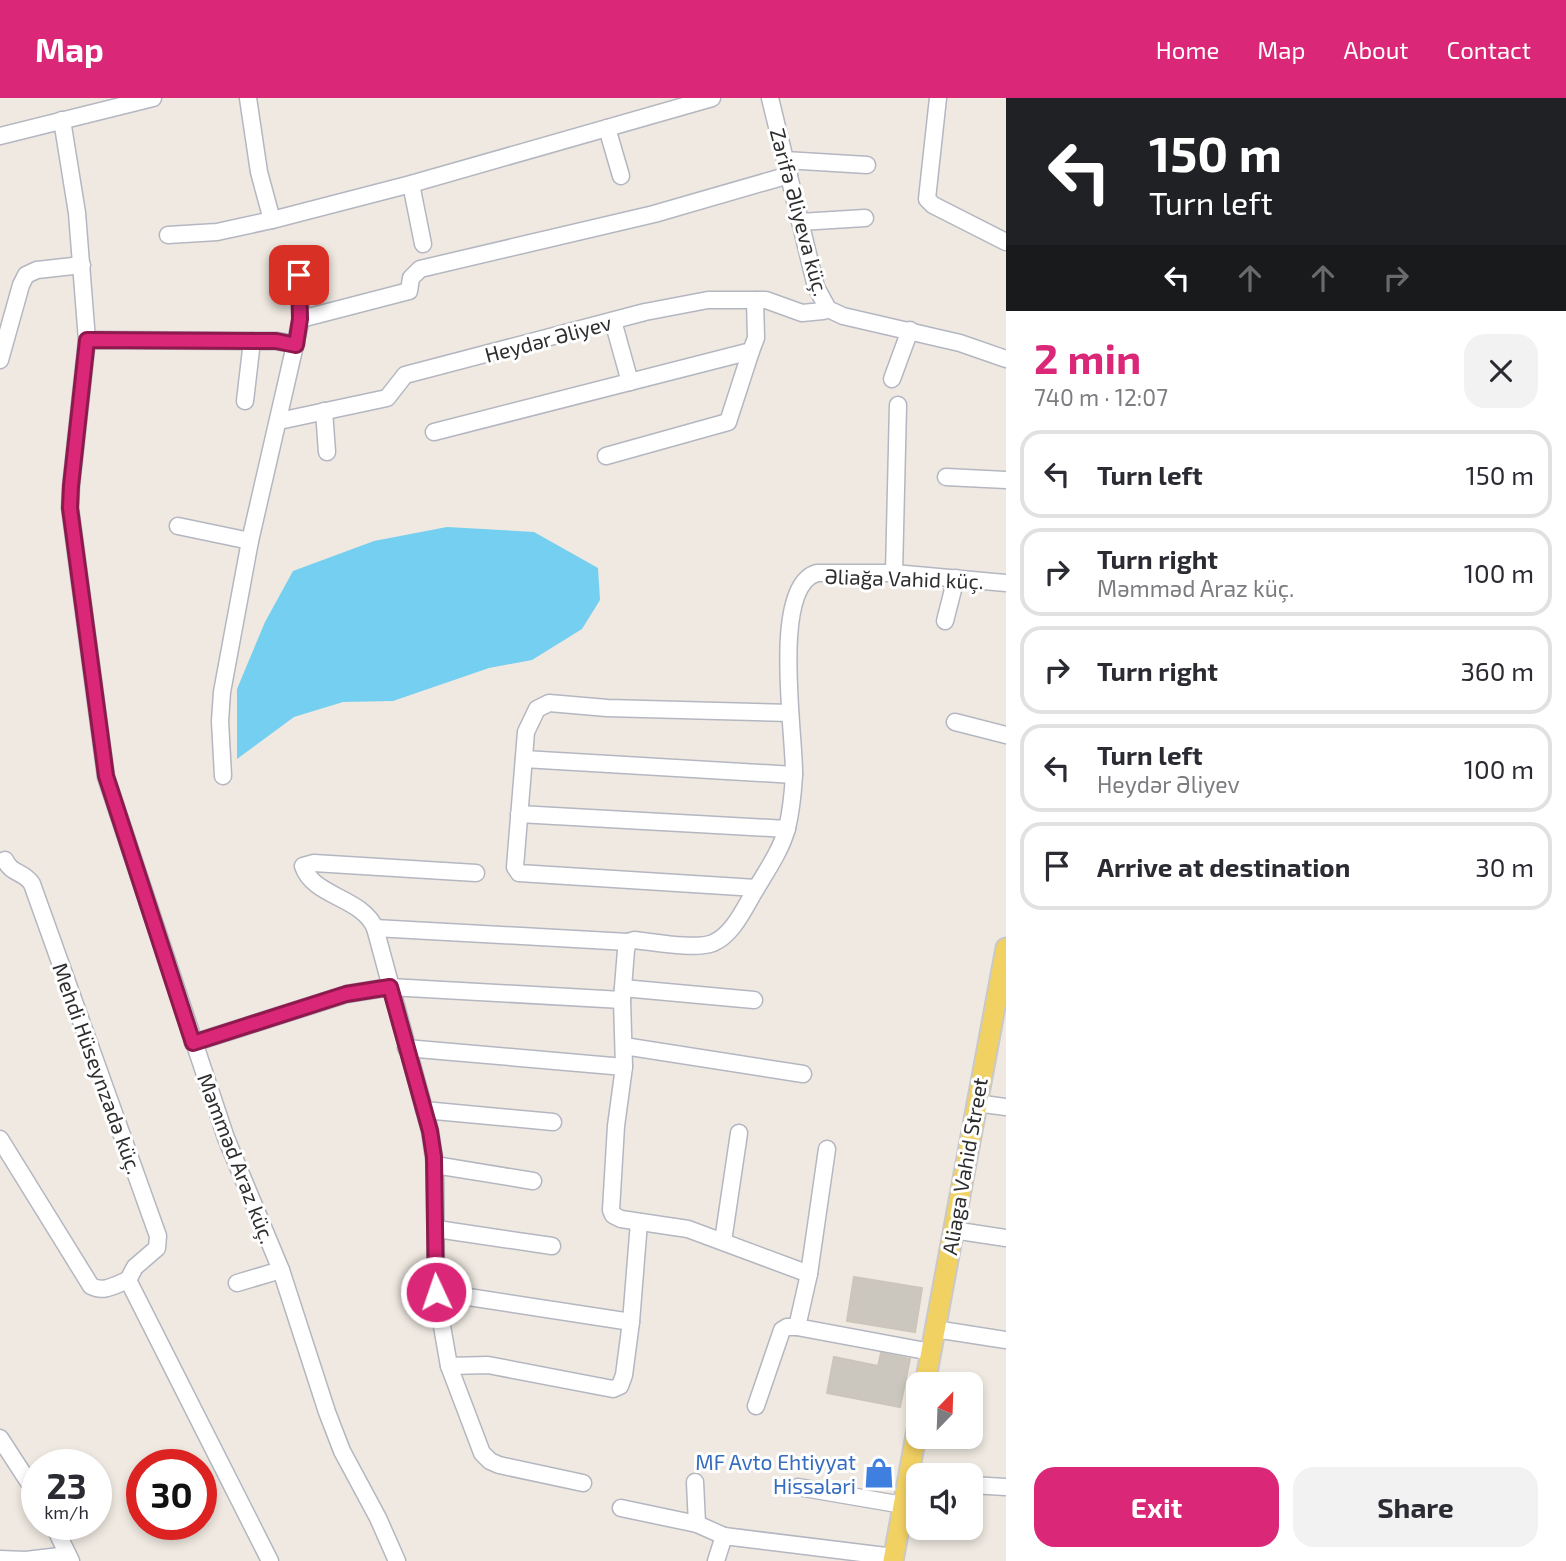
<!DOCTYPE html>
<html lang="en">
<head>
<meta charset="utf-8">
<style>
	body { margin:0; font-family:"Exo 2",sans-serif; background:#f2f2f3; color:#2b2b33; height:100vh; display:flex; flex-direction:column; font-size:26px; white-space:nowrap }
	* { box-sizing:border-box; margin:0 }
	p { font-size:23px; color:#7c7c81 }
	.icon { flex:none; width:38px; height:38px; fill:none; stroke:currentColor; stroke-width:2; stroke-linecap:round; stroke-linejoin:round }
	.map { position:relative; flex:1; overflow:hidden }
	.panel { display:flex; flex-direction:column; background:#fff; width:560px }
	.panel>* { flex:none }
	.top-card { background:#202124; color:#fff; overflow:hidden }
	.needle { width:46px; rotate:23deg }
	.tools { position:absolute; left:906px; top:1274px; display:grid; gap:14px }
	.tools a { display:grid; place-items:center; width:77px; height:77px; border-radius:14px; background:#fff; box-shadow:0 4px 10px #0003; font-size:35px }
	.speed { position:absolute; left:21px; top:1351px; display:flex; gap:14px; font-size:35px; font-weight:700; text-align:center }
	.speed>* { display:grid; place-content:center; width:91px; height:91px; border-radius:50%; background:#fff; box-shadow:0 4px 10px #0003; line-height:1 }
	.speed small { font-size:18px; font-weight:400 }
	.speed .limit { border:10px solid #d22; background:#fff; color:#111 }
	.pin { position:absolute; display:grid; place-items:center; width:60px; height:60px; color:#fff; margin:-30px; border-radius:14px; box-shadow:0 4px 10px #0006 }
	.me { position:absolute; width:77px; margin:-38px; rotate:357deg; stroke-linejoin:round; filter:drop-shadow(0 0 5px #0008) }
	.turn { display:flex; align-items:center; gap:24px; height:147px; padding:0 28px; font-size:32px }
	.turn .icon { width:91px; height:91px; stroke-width:2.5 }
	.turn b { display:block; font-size:49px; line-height:60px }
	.lanes { display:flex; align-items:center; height:66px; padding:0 28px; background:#0003; justify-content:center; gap:35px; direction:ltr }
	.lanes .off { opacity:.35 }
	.round { display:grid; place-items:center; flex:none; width:74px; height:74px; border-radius:21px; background:#f2f2f3 }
	.headline { display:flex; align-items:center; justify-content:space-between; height:119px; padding:0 28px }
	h1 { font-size:42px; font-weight:700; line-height:52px; color:#db2777 }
	.button { display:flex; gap:14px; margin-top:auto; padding:14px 28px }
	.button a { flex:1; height:80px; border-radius:21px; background:#db2777; color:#fff; font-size:28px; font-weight:700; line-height:80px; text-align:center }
	.button a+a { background:#f2f2f3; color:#2b2b33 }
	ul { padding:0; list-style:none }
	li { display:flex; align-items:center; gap:21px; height:88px; margin:0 14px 10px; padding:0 14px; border:4px solid #e1e1e2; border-radius:21px }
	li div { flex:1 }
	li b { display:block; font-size:26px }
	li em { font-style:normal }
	header { display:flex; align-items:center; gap:42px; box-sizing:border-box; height:98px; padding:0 35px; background:#db2777; color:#fff }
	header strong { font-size:33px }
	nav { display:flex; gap:38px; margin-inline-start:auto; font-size:24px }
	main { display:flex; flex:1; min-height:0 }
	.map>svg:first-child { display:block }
</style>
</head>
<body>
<header>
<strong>Map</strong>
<nav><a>Home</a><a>Map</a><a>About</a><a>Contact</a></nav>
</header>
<main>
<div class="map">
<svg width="1006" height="1463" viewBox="0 0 1006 1463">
	<rect width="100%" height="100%" fill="#efe9e1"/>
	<path fill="#75cff0" d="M447 429 534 434 598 470 600 502 582 531 532 562 489 570 393 603 343 604 294 619 237 661V591L265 524 293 473 374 443Z"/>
	<g fill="#cbc7bf" stroke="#cbc5ba" stroke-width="2">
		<path d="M854 1179 922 1190 915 1234 847 1223Z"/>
		<path d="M881 1255 910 1261 900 1309 827 1295 834 1259 878 1268Z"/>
	</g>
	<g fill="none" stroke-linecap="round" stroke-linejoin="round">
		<g stroke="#b4b7c1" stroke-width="19">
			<g id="minor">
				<path d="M248 0 259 74 272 122"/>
				<path d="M770 0 816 189 828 211 843 218 960 245 1006 261"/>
				<path d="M938 0 927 101 933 107 1006 144"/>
				<path d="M62 22 77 115 87 242 71 388 70 410 106 679 226 1040 281 1172 327 1314 342 1353 378 1420 397 1463"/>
				<path d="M607 30 621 78"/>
				<path d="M0 38 153 0"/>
				<path d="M785 62 867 67"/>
				<path d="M411 86 423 146"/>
				<path d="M800 124 865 120"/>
				<path d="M168 137 217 134 272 122 411 86 712 0"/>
				<path d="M301 221 409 193 411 180 420 171 654 116 789 77"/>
				<path d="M613 223 630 284"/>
				<path d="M87 242 276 243 296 246"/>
				<path d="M0 262 21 187 26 177 37 172 82 167"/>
				<path d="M892 281 910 232"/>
				<path d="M245 303 252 243"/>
				<path d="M324 313 327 354"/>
				<path d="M279 323 387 300 405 277 645 214 708 202H766L802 215 823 213 828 211"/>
				<path d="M434 334 751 253 756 240 755 202"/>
				<path d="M606 358 728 324 751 253"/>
				<path d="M946 379 1006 382"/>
				<path d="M178 428 250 443"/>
				<path d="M894 475 898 307"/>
				<path d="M945 523 956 480"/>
				<path d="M955 624 1006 637"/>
				<path d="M524 661 794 677"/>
				<path d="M223 678 220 623 222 594 250 443 301 221 299 177"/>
				<path d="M519 716 787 731"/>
				<path d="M5 762C12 777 24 773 32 786L158 1138 157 1150 135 1169 128 1182"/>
				<path d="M476 775 314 765 303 768C313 799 362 799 375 830L430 1033 435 1067 436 1194 449 1268 482 1355 490 1363 499 1367 583 1385"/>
				<path d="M756 790 519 775 515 769 526 634 537 611 549 605 607 610 790 615"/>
				<path d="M375 830 628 844"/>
				<path d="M623 890 754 902"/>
				<path d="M193 945 347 896 390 889 622 902"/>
				<path d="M624 948 803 976"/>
				<path d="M406 950 624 969"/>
				<path d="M976 1005 1006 1009"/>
				<path d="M424 1012 553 1024"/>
				<path d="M0 1041 91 1188C104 1195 115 1187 128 1182L270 1463"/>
				<path d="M435 1067 533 1083"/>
				<path d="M437 1131 552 1148"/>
				<path d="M953 1132 1006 1140"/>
				<path d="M723 1143 739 1035"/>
				<path d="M809 1176 827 1051"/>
				<path d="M237 1185 281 1172"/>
				<path d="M436 1194 631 1224"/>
				<path d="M935 1231 1006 1242"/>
				<path d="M931 1254 797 1229 809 1176 688 1131 621 1121 613 1117 611 1112 616 1028 624 969 622 902 626 852 628 844 634 842C654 844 695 852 713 845 732 837 743 813 753 796 765 775 781 753 787 730 791 714 793 694 794 677 795 638 770 488 817 475H894L1006 485"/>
				<path d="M449 1268 488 1267 613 1291 620 1288 624 1277 631 1224 639 1124"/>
				<path d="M756 1308 782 1232 787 1229H797"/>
				<path d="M0 1340 37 1397"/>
				<path d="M695 1384 697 1426"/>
				<path d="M971 1387 1006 1389"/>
				<path d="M798 1389 903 1407"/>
				<path d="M621 1410 697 1426 724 1438"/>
				<path d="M53 1426 71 1463"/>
				<path d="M0 1461 26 1462 68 1457"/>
				<path d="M716 1463 724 1438 894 1459"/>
			</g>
		</g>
		<g stroke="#c9c9c9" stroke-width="23">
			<g id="major">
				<path d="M925 1286 1006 850"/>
				<path d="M893 1463 919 1321"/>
			</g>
		</g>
		<use href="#minor" stroke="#fff" stroke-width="16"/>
		<use href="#major" stroke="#f2d163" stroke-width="19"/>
	</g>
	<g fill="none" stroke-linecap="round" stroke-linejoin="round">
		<g stroke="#8e194d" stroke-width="18">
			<path id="route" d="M299 177 300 221 296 247 276 243 87 242 71 388 70 410 106 678 193 945 346 896 390 889 430 1033 434 1059 436 1194"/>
		</g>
		<use href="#route" stroke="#db2777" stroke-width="12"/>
	</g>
	<defs>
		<g id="shop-bare" transform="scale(2.415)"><path d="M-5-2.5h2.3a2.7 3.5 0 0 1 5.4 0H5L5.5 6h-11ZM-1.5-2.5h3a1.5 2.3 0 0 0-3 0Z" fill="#3f7fe0" stroke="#fff" stroke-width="2.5" paint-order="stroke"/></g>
	</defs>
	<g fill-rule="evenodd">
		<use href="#shop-bare" x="879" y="1375"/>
	</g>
	<g text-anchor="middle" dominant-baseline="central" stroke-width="6" stroke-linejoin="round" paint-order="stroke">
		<g font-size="21" fill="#2e2e2e" stroke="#fff">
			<text transform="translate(800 114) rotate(75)">Zərifə Əliyeva küç.</text>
			<text transform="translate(548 240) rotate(-15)">Heydər Əliyev</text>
			<text transform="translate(904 480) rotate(2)">Əliağa Vahid küç.</text>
			<text transform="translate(98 970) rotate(70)">Mehdi Hüseynzadə küç.</text>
			<text transform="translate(237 1060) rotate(69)">Məmməd Araz küç.</text>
			<text transform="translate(964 1068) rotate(-80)">Aliaga Vahid Street</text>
		</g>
		<g font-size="21" fill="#366cbe" stroke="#fff" text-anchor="end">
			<text x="856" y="1363">MF Avto Ehtiyyat<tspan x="856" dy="24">Hissələri</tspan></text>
		</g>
	</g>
</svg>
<div class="tools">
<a><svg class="needle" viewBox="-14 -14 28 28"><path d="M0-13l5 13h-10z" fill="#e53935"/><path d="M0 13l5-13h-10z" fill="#7c7c81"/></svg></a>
<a><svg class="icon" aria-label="sound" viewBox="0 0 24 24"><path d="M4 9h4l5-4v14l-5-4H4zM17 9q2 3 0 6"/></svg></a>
</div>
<div class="speed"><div>23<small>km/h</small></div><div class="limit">30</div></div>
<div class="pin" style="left:299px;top:177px;background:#d93025"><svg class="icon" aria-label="arrive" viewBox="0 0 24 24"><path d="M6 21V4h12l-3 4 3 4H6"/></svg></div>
<svg class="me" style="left:436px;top:1194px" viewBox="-20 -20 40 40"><circle r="17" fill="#db2777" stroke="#fff" stroke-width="3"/><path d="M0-11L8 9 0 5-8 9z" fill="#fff"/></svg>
</div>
<section class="panel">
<div class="top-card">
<div class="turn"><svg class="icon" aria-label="left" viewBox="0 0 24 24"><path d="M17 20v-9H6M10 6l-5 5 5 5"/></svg><div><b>150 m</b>Turn left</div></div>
<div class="lanes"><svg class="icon" aria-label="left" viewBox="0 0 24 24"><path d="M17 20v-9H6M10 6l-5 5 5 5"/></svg><svg class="icon off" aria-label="ahead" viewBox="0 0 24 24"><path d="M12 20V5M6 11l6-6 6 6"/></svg><svg class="icon off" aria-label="ahead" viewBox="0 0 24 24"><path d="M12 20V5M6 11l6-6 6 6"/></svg><svg class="icon off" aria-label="right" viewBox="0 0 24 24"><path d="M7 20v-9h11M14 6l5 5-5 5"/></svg></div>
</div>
<div class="headline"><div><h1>2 min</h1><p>740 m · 12:07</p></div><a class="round"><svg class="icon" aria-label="close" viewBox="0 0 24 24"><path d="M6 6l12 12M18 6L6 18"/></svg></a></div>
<ul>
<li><svg class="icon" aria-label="left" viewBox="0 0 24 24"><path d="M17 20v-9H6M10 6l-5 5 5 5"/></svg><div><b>Turn left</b></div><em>150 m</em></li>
<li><svg class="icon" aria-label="right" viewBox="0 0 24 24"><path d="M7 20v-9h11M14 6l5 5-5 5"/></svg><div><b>Turn right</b><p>Məmməd Araz küç.</p></div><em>100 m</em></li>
<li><svg class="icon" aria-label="right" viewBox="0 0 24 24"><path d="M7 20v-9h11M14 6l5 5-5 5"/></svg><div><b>Turn right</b></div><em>360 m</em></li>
<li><svg class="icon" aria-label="left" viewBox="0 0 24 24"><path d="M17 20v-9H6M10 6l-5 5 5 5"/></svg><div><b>Turn left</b><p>Heydər Əliyev</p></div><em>100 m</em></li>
<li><svg class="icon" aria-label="arrive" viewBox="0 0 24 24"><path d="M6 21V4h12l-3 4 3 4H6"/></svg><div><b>Arrive at destination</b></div><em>30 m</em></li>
</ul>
<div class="button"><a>Exit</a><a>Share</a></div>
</section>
</main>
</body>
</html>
